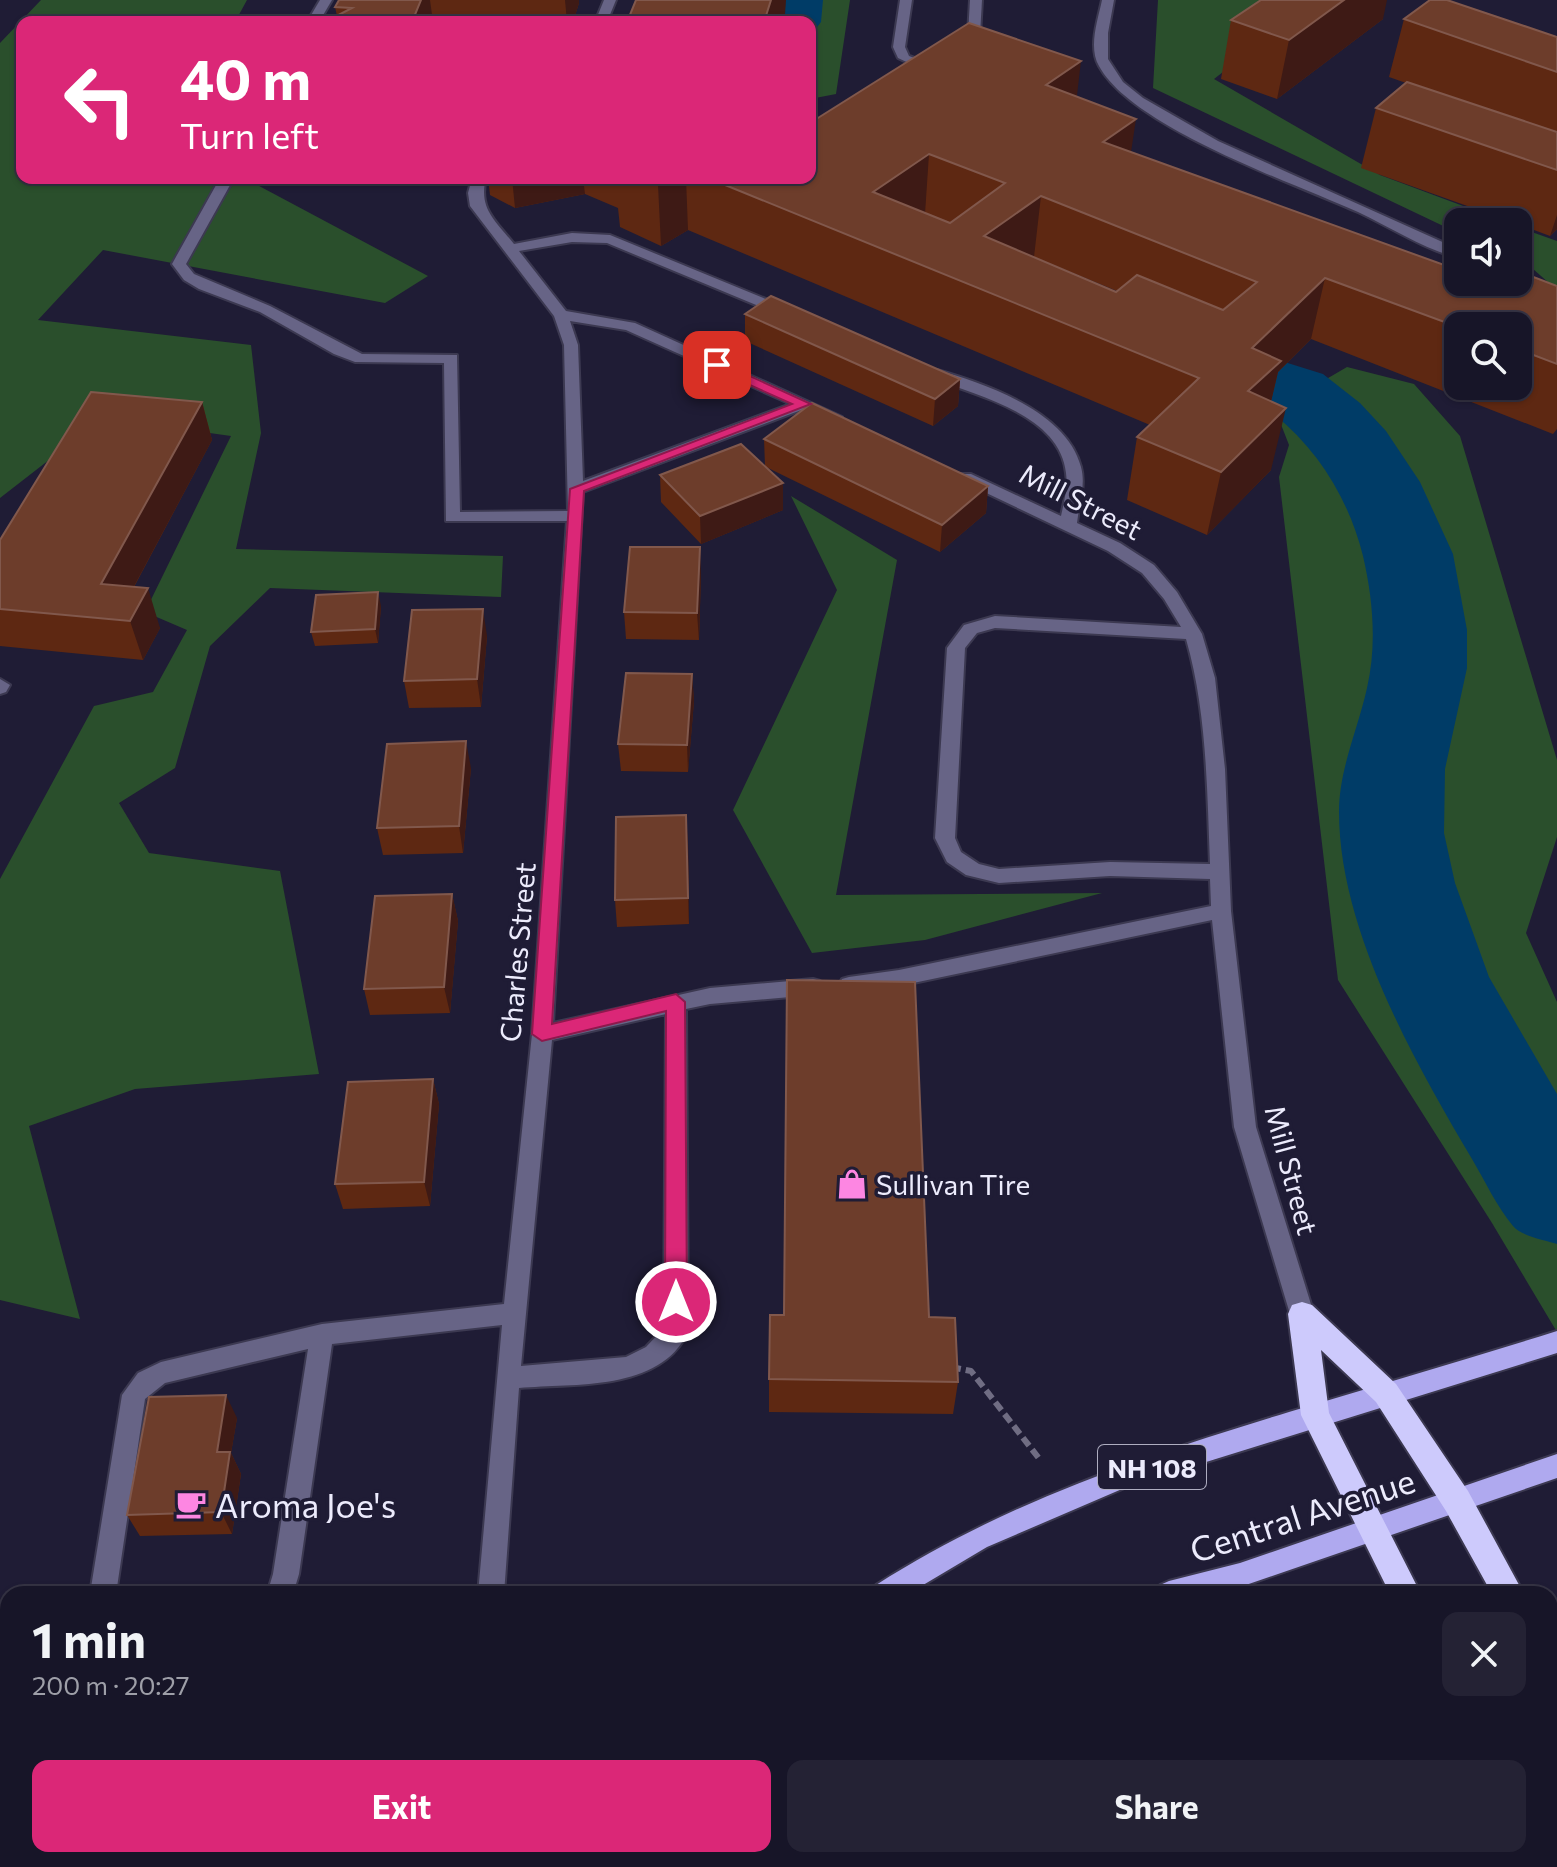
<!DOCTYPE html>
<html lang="en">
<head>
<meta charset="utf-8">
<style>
	body { margin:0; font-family:Commissioner,sans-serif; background:#242234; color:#f1f3f6; height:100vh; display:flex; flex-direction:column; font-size:30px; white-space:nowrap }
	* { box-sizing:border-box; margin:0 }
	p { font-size:26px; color:#9e9fa8 }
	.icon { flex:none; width:44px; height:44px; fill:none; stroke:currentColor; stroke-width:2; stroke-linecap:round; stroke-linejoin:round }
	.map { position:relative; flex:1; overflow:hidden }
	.details { position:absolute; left:0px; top:1586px; width:1558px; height:282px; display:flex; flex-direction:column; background:#171528; border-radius:24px 24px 0 0; box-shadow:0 2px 6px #0004,0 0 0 2px #363445 }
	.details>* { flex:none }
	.guide { position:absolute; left:16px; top:16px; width:800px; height:168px; border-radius:16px; box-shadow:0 2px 6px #0004,0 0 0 2px #363445; background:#db2777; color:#fff; overflow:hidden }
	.controls { position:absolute; left:1444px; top:208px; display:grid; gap:16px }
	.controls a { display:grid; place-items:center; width:88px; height:88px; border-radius:16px; background:#171528; box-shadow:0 2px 6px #0004,0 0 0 2px #363445; font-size:40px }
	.pin { position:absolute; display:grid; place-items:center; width:68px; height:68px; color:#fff; margin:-34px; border-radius:16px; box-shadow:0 4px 12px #0006 }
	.me { position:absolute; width:88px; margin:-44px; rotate:0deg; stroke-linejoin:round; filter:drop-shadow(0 0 6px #0008) }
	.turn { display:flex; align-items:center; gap:28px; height:168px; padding:0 32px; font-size:36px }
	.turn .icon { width:104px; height:104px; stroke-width:2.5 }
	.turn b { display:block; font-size:56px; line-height:68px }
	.round { display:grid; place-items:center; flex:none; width:84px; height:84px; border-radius:16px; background:#242234 }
	.head { display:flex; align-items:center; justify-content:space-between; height:136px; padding:0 32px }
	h1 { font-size:48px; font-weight:700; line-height:60px }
	.primary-button { display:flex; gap:16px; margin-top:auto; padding:16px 32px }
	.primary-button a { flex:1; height:92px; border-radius:16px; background:#db2777; color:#fff; font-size:32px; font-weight:700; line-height:92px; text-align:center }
	.primary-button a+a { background:#242234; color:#f1f3f6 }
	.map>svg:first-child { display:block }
</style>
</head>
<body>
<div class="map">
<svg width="1557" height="1867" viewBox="0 0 1557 1867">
	<rect width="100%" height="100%" fill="#1f1c35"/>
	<g fill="#2a4f2c">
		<path d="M41 0H247L235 22H22V178H244L428 276 385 303 103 250 38 320 251 345 261 433 236 549 503 556 501 597 270 588 210 646 175 768 119 803 149 853 280 871 319 1074 135 1089 29 1126 80 1319 0 1300V879L94 706 153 692 187 630 145 612 231 436 103 418 0 498V43Z"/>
		<path d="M663 0H850L836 94 810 99V22H791L794 10Z"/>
		<path d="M1158 0H1315L1214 79 1380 175 1506 222H1458V233L1153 88Z"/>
		<path d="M1518 227 1557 241V290L1533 269 1518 262Z"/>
		<path d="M1347 367 1414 384 1460 436 1557 760V837L1526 933 1557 1002V1332L1492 1223 1338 980 1279 477 1289 445 1275 409Z"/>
		<path d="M791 496 897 560 836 895 1102 893 925 940 812 953 733 810 837 590Z"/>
	</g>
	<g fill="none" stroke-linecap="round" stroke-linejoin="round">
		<g fill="#003c67" fill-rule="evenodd">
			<path d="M759 0H823L821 22 810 36V22H755Z"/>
			<path d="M1268 357 1323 374 1360 403 1386 431 1420 482 1453 554 1467 630V668L1445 769 1444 833 1455 883 1489 977 1557 1094V1244C1545 1240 1521 1236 1513 1226 1497 1207 1485 1181 1472 1159 1414 1061 1339 929 1339 812 1339 769 1358 729 1367 688 1377 645 1373 599 1363 556 1349 500 1319 451 1275 415 1254 399 1244 407 1227 382L1239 365Z"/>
		</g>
		<g stroke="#3c3951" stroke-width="4">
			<g id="minor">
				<path d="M320 0H332L319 22H307Z"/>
				<path d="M604 0H616L607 22H595Z"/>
				<path d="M900 0H912L905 47 909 56 936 66V72H928L898 58 893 47Z"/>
				<path d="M970 0H982L979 52 973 56 967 52Z"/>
				<path d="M1102 0H1114L1108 33V59L1123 82 1143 98 1218 141 1458 249V258C1424 249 1390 227 1358 212 1293 183 1132 127 1099 66 1088 47 1098 20 1102 0Z"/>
				<path d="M220 178H234L186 264 194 274 270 306 362 354 457 355 460 512 568 511 564 345 554 316 470 206 468 193 472 178H486C478 209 496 221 514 244L572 233 610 235 790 309V315H780L607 243 572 242 519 251 566 311 635 323 842 417 834 422 804 409 583 492 553 1023 710 988 813 979 820 981 823 987 820 993 813 995 710 1004 686 1009 688 1332C660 1392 574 1383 519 1388L504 1594H478L502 1325 332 1344 299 1574 293 1594H267L273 1574 308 1349 165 1383 145 1399 116 1594H90L122 1395 138 1373 161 1362 322 1324 504 1304 532 1034 567 521H446L444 363 355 362 334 354 260 312 199 289 184 280 172 264ZM570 321 626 330 791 404 583 481 578 345ZM666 1014 664 1328 646 1347 626 1357 521 1366 552 1040Z"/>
				<path d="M937 370C987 384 1067 412 1081 467 1086 485 1079 505 1077 523L1120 543 1154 565 1177 592 1202 634 1215 678 1225 769 1231 911 1256 1127 1314 1314 1310 1321 1302 1324 1294 1321 1290 1314 1234 1127 1212 920 899 986 849 993 842 991 839 985 842 979 849 977 899 970 1211 906 1210 879 1110 876 999 883 966 875 947 862 935 838 947 648 964 625 995 616 1181 627 1164 599 1142 573 1108 551 959 480V474H971L1061 516C1064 502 1068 487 1066 473 1060 414 977 396 932 378L929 375ZM995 628 1186 639C1207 712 1207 789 1210 864L1110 862 999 869 979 864 961 852 955 838 965 648 977 633Z"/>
				<path d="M0 679 10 685 6 692 0 694Z"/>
				<path d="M485 1860H513L515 1867H487Z"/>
			</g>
		</g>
		<g stroke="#3c3951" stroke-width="4">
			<g id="major">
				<path d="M1557 1331V1353L1129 1486 987 1547 908 1594H872L876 1585C1004 1503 1144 1456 1289 1412 1379 1385 1468 1359 1557 1331Z"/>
				<path d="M1557 1454V1478L1240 1587 1216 1594H1156L1160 1585 1169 1581 1240 1563Z"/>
				<path d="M198 1860H257L254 1867H195Z"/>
			</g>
		</g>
		<g stroke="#3c3951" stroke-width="4">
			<g id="highway">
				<path d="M1302 1302 1312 1305 1396 1384 1468 1491 1524 1594H1492L1446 1511 1376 1402 1321 1350 1329 1413 1421 1594H1390L1301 1415 1288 1314 1292 1305Z"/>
				<path d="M1550 1654 1557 1657V1700L1550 1697Z"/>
				<path d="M1550 1846 1557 1852V1867H1529L1526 1860H1550Z"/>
			</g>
		</g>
		<path stroke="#706d83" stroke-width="6" stroke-dasharray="10 5" stroke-linecap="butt" d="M951 1367 971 1371 1041 1461"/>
		<use href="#minor" fill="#676486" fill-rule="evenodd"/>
		<use href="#major" fill="#afa9ef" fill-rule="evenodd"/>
		<use href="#highway" fill="#cdcafc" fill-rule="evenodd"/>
	</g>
	<g fill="#5e2812" fill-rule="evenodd">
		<path d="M339 0H579V3L573 22H325L337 16 335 7Z"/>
		<path d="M1383 19 1277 99 1221 79 1231 20Z"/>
		<path d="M1404 19 1557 37V229L1550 236 1518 224V222H1512L1361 168 1376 108 1406 83 1389 77Z"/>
		<path d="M1077 97 1131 152 1499 285 1557 286V429L1553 434 1311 339 1278 372 1271 401V470L1207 535 1127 500 1137 437 1150 425 688 230 661 246 620 227 618 208 585 194 515 208 490 195 488 178H810ZM1033 257H1034L1117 291 1116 292ZM1458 326H1518V386H1458Z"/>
		<path d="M745 314 960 379 958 406 933 426 745 341Z"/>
		<path d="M202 402 212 440 134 587 160 628 143 660 0 646V540Z"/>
		<path d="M764 439 988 486 986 513 940 552 766 467 783 483V510L701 544 661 502 660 475 765 466Z"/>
		<path d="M701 574 699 640 626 639 624 612Z"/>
		<path d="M381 606 378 643 315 646 311 632Z"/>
		<path d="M487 636 481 707 409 708 404 681Z"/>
		<path d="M692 674 694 701 688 772 621 771 618 744Z"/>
		<path d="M471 768 463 853 383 855 377 828Z"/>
		<path d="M688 842 689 924 617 927 615 900Z"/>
		<path d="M452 894 458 921 450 1013 370 1015 364 989Z"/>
		<path d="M433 1079 439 1104 430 1206 343 1209 335 1184Z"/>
		<path d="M784 1315 929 1317 958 1382 953 1414 769 1412V1379Z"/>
		<path d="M237 1418 231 1453 241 1474 232 1534 140 1536 127 1515Z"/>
	</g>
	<g fill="#3e1a15">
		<path d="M421 0H430L433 22H412Z"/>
		<path d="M565 0H579V3L573 22H567Z"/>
		<path d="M771 0H786L785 15 783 22H764Z"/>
		<path d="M1344 0H1387L1383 19 1277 99 1289 40Z"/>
		<path d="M1081 61 1074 121 1046 85Z"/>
		<path d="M1136 119 1127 179 1103 142Z"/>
		<path d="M929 154 925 214 873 192Z"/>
		<path d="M512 178H583L585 194 515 208Z"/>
		<path d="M670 178H686L688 230 661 246 658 185Z"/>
		<path d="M1041 196 1034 257 987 291 984 236Z"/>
		<path d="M1557 215V229L1550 236Z"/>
		<path d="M1325 278 1311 339 1278 372 1266 423 1234 454 1252 348Z"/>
		<path d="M960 379 958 406 933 426 935 399Z"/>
		<path d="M202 402 212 440 116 620 101 584Z"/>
		<path d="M1286 408 1271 470 1207 535 1221 472Z"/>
		<path d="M783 483V510L701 544 700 516Z"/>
		<path d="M988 486 986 513 940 552 942 525Z"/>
		<path d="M700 547 701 574 699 640 697 613Z"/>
		<path d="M148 588 160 628 143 660 130 621Z"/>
		<path d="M378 592 381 606 378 643 375 629Z"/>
		<path d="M483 609 487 636 481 707 477 679Z"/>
		<path d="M692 674 694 701 688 772 687 745Z"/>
		<path d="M466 741 471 768 463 853 459 826Z"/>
		<path d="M686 815 688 842 689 924 688 898Z"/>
		<path d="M452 894 458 921 450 1013 444 987Z"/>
		<path d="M433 1079 439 1104 430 1206 424 1182Z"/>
		<path d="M226 1395 237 1418 231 1453 241 1474 232 1534 221 1512 217 1452Z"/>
	</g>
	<g fill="#6d3d2b" stroke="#81584c" stroke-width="2" fill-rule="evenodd">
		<path d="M339 0H421L412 22H325L352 8 335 7Z"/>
		<path d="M636 0H771L764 22H627Z"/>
		<path d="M1261 0H1344L1289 40 1231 20Z"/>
		<path d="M1430 0H1447L1557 37V72L1404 19Z"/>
		<path d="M969 23 1081 61 1046 85 1136 119 1103 142 1458 270V282H1490L1499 285 1503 282H1518V271L1557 286V364L1518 349V326L1458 327 1325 278 1252 348 1281 361 1248 391 1286 408 1221 472 1137 437 1199 378 708 178H810V123ZM929 154 1005 183 950 223 873 192ZM1041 196 1257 282 1223 310 1137 275 1116 292 984 236Z"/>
		<path d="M1407 82 1557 132V170L1376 108Z"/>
		<path d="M642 178H670L658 185Z"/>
		<path d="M771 296 960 379 935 399 745 314Z"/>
		<path d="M91 392 202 402 101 584 148 588 130 621 0 609V540Z"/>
		<path d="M812 403 988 486 942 525 764 439Z"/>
		<path d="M741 444 783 483 700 516 660 475Z"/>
		<path d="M630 547H700L697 613 624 612Z"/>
		<path d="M378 592 375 629 311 632 316 595Z"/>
		<path d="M483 609 477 679 404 681 412 610Z"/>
		<path d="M626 673 692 674 687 745 618 744Z"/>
		<path d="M466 741 459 826 377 828 387 744Z"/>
		<path d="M686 815 688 898 615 900 616 817Z"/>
		<path d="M452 894 444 987 364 989 375 896Z"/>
		<path d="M787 980 915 982 929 1317 955 1318 958 1382 769 1379 770 1315H784Z"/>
		<path d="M433 1079 424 1182 335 1184 348 1082Z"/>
		<path d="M226 1395 217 1452H230L221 1512 127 1515 149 1397Z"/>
	</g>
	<path fill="#db2777" stroke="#8e194d" stroke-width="2" d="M717 361 811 404 584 491 552 1024 676 994 685 1002 687 1302 683 1308 676 1311 669 1308 665 1302 666 1011 542 1041 532 1034 570 489 792 404 712 368 710 365Z"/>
	<defs>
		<g id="shop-bare" transform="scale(2.4)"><path d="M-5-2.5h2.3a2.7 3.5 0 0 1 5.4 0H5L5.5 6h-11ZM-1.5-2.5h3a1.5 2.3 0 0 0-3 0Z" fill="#fd86e2" stroke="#1f1c35" stroke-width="2.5" paint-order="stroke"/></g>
		<g id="cafe-bare" transform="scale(2.4)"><path d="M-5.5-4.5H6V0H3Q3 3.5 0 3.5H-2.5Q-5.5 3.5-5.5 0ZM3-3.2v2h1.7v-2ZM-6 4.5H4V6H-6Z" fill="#fd86e2" stroke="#1f1c35" stroke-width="2.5" paint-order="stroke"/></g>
	</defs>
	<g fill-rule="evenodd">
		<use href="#shop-bare" x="852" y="1184"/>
		<use href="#cafe-bare" x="191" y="1504"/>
	</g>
	<g text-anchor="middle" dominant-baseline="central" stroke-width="7" stroke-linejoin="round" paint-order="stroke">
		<rect fill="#1f1c35" stroke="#aeadc0" stroke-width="2" x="1098" y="1445" width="108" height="44" rx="6"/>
		<g font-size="26" font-weight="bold" fill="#ecebfc">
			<text x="1152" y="1467">NH 108</text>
		</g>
		<g font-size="28" fill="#ecebfc" stroke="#1f1c35">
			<text transform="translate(1081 501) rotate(27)">Mill Street</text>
			<text transform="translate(517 952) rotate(-85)">Charles Street</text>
			<text transform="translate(1292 1170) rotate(75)">Mill Street</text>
		</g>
		<g font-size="28" fill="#ecebfc" stroke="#1f1c35" text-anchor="start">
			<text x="876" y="1184">Sullivan Tire</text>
		</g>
		<g font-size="34" fill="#ecebfc" stroke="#1f1c35" text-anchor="start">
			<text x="215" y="1504">Aroma Joe's</text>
		</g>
		<g font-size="34" fill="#ecebfc" stroke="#1f1c35">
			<text transform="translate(1302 1514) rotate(-18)">Central Avenue</text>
		</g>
	</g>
</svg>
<div class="controls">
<a><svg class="icon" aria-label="sound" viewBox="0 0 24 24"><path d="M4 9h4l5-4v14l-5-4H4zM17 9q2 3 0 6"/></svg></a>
<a><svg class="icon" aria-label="search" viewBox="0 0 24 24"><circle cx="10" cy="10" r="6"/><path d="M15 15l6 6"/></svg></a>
</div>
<div class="pin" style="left:717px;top:365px;background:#d93025"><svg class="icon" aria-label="arrive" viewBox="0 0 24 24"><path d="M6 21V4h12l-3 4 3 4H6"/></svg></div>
<svg class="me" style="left:676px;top:1302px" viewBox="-20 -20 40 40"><circle r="17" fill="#db2777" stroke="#fff" stroke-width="3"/><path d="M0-11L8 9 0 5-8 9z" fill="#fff"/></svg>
<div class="guide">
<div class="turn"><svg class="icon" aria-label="left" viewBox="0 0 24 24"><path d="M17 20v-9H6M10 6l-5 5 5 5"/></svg><div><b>40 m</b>Turn left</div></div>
</div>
<section class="details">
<div class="head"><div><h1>1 min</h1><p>200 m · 20:27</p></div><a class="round"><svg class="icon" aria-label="close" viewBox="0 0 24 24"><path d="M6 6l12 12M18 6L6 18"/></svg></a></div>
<div class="primary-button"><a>Exit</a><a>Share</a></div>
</section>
</div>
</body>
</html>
